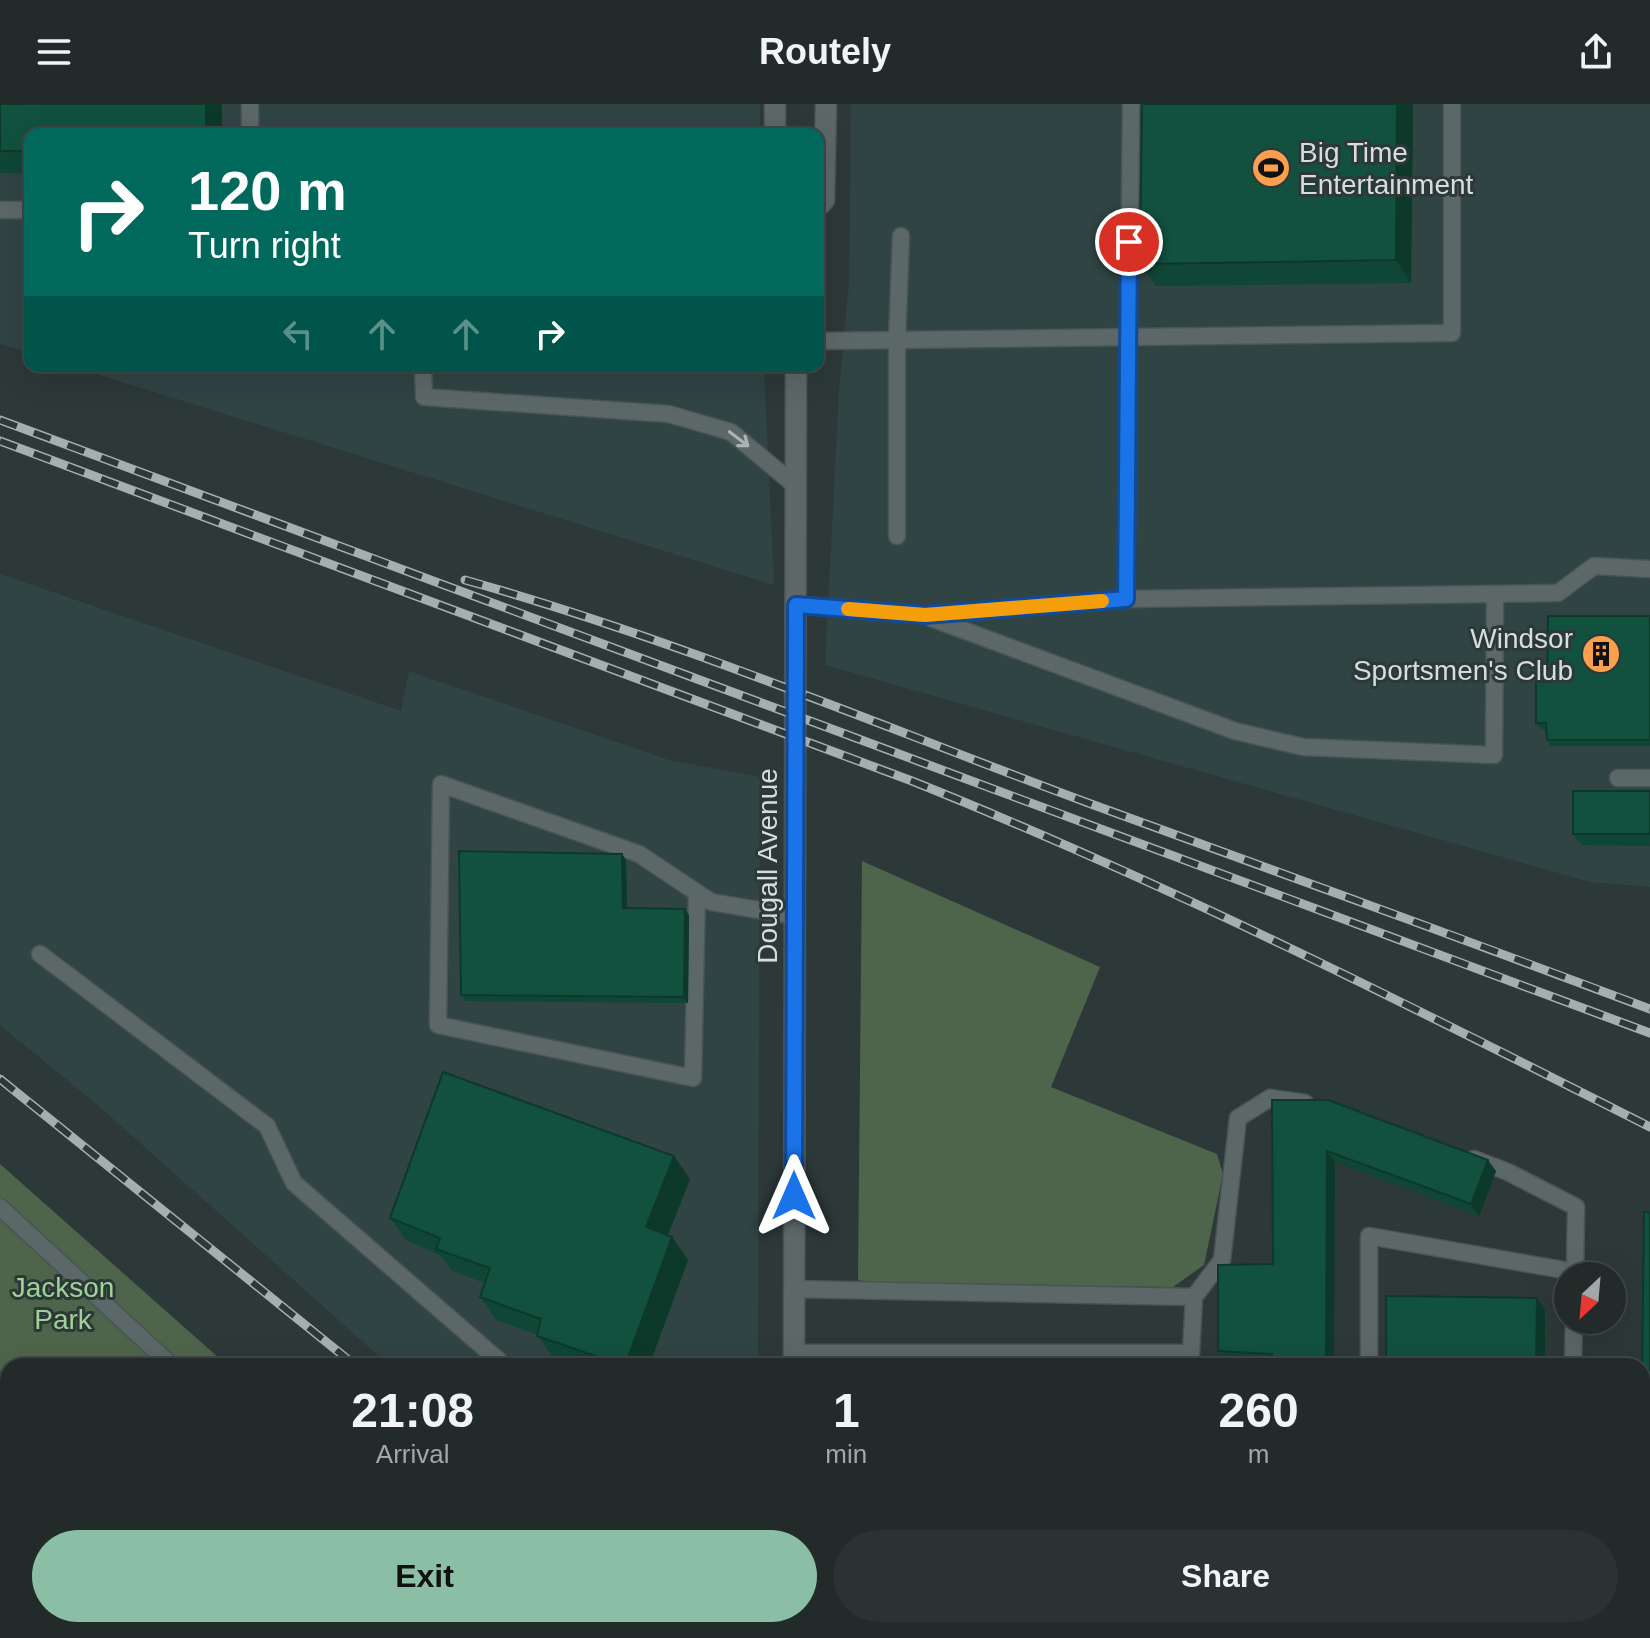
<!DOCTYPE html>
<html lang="en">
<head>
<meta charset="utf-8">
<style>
	body { margin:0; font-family:Arial,sans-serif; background:#2a3232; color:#f1f3f6; height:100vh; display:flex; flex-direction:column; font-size:30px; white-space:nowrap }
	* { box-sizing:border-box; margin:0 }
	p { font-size:26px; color:#a2a7a8 }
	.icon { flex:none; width:44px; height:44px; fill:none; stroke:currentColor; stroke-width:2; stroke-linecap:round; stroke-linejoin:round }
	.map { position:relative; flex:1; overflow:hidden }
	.sheet { position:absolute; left:0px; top:1254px; width:1650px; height:280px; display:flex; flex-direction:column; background:#222a2a; border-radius:24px 24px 0 0; box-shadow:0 8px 32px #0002,0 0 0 2px #3f4647 }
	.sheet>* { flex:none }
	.hud { position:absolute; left:24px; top:24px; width:800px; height:244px; border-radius:16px; box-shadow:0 8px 32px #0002,0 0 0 2px #3f4647; background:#00695c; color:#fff; overflow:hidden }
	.needle { width:52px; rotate:206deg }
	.controls { position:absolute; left:1554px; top:1158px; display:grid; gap:16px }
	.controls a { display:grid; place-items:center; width:72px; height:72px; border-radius:50%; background:#222a2a; box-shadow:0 8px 32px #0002,0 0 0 2px #3f4647; font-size:40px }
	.pin { position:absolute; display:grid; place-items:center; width:68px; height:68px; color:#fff; margin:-34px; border:4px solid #fff; border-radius:50%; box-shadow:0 2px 8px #0007 }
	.me { position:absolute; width:88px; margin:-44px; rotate:0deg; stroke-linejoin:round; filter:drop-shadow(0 0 6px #0008) }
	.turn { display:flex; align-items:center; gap:28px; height:168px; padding:0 32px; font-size:36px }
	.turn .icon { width:104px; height:104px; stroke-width:2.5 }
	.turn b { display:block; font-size:56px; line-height:68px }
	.lanes { display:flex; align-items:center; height:76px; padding:0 32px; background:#0003; justify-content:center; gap:40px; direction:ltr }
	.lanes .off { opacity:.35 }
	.eta { display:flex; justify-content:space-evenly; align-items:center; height:136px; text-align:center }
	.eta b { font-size:48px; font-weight:800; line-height:56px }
	.primary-button { display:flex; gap:16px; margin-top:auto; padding:16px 32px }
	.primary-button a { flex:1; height:92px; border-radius:48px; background:#8abfa5; color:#111; font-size:32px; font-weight:800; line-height:92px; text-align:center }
	.primary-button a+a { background:#2a3232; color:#f1f3f6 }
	header { display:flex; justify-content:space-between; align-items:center; height:104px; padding:0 32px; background:#222a2a; font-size:36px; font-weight:800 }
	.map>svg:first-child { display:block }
</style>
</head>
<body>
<header><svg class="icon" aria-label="menu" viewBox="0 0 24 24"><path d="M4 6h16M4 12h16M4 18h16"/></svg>Routely<svg class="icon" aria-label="share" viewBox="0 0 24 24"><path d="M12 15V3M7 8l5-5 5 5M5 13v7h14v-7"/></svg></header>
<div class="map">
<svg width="1650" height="1534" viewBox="0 0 1650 1534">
	<rect width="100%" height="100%" fill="#2d3838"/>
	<g fill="#304443">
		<path d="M0 0H760V30H30V249L0 240Z"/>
		<path d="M851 0H1650V783L1590 778 825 561 839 287 849 177Z"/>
		<path d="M71 262H764L774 481Z"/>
		<path d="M0 470 401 607 409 567 669 656 760 673 758 1262H390L101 1004 0 921Z"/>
		<path d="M669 1526H756V1534H678Z"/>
	</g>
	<g fill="#4e654b">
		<path d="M862 757 1100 863 1051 983 1217 1050 1223 1070 1204 1161 1173 1183 874 1179 858 1176Z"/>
		<path d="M0 1060 228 1262H8V1526H501L509 1534H0Z"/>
		<path d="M1103 1260V1262H875L880 1261Z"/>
		<path d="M867 1526H1188V1534H875Z"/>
	</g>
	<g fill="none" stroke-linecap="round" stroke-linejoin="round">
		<g stroke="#4b5454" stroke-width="19">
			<g id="service">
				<path d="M250 30V0"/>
				<path d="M0 106H30"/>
				<path d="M818 237 1452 229V0"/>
				<path d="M423 262 424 293 669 310 731 328 796 382"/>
				<path d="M897 432V236L901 132"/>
				<path d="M1126 495 1131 0"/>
				<path d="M796 501 925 511 1126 495 1558 489 1594 462 1650 465"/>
				<path d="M931 514 1235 627 1303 643 1494 651 1495 490"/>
				<path d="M1618 674H1650"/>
				<path d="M697 789 693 974 438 921 441 680 639 750 711 798 795 812"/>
				<path d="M40 850 267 1022 294 1079 505 1262"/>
				<path d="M1474 1055 1508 1068 1576 1103 1575 1172"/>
				<path d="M0 1103 172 1262"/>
				<path d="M794 1185 1194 1193"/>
				<path d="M794 1249H1191L1194 1193 1222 1156 1238 1014 1270 994 1305 999"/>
				<path d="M1369 1262V1132L1575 1168"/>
				<path d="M1573 1262 1574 1216"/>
				<path d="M450 1526 458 1534"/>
				<path d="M816 1526 836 1534"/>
			</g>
		</g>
		<g stroke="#4b5454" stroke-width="23">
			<g id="tertiary">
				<path d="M775 30V0"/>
				<path d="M818 102 824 96 826 0"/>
				<path d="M794 1262 796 262"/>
				<path d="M792 1534V1526"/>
			</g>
		</g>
		<use href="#service" stroke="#5c6868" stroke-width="16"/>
		<use href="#tertiary" stroke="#5c6868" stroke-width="20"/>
		<g stroke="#a6aeae" stroke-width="9">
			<g id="rail">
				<path d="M0 316 1650 929"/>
				<path d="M0 337 912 677C1165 778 1407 900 1650 1023"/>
				<path d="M465 476C679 536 883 623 1091 700 1278 768 1464 835 1650 905"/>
				<path d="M0 975 356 1262"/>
				<path d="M667 1526 676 1534"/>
			</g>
		</g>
		<use href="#rail" stroke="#2d3838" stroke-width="6" stroke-dasharray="18" stroke-linecap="butt"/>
	</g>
	<g fill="#0f4635">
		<path d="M0 0H222V30H30V69H0Z"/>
		<path d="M1413 0 1411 179 1156 182 1140 160Z"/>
		<path d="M1650 512V642H1551L1547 636 1546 625H1541L1536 619 1547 578Z"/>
		<path d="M1650 687V742L1582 741 1573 730Z"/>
		<path d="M622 750 626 756 627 804 689 811 688 899 465 897 461 891Z"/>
		<path d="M1272 996 1496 1067 1479 1112 1335 1058 1272 1262 1227 1259 1218 1247 1273 1160Z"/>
		<path d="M690 1075 667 1132 672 1133 688 1156 649 1262H575L553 1254 538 1231 496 1216 480 1193 485 1179 452 1167 440 1151 406 1136 390 1114Z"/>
		<path d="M1650 1109V1534H1263L1642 1526Z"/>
	</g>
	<g fill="#0d392b">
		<rect x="206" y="0" width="16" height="30"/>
		<path d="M1397 0H1413L1411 179 1396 156Z"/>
		<path d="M622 750 626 756 627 810 623 804Z"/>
		<path d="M685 805 689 811 688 899 684 893Z"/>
		<path d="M1327 1047 1335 1058 1334 1262H1326Z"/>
		<path d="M674 1052 690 1075 662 1146 646 1123Z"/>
		<path d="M1488 1056 1496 1067 1479 1112 1471 1100Z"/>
		<path d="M672 1133 688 1156 649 1262H625Z"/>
		<path d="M1537 1194 1545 1206V1262H1536Z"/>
	</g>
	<g fill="#12513e" stroke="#0d392b" stroke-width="2">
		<path d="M0 0H206V30H30V47H0Z"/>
		<path d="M1142 0H1397L1396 156 1140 160Z"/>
		<path d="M1548 512H1650V636H1547L1546 619H1536V577L1547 578Z"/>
		<rect x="1573" y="687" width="77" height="43"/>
		<path d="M459 747 622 750 623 804 685 805 684 893 461 891Z"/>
		<path d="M443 968 674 1052 646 1123 672 1133 625 1262 537 1232 541 1215 480 1193 490 1164 436 1145 440 1134 390 1114Z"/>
		<path d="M1272 996H1328L1488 1056 1471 1100 1327 1047 1326 1262H1272V1250L1218 1247V1161L1273 1160Z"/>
		<path d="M1644 1108 1650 1109V1529L1617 1528V1534H1263V1526H1642V1277Z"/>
		<path d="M1386 1192 1537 1194 1536 1262H1386Z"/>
		<rect x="1075" y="1254" width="35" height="8"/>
	</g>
	<defs><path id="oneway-shaft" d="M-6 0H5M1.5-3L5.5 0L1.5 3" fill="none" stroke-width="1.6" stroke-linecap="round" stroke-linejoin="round" transform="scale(2)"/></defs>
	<use stroke="#abb4b4" href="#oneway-shaft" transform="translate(739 335) rotate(37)"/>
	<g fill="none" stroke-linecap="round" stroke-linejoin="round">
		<g stroke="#114b97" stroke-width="20">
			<path id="route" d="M794 1092 796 501 925 511 1126 495 1129 138"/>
		</g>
		<use href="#route" stroke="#1a73e8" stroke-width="14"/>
		<path stroke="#f59e0b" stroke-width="14" d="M848 505 925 511 1102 497"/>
	</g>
	<defs>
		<g id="stadium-disc" transform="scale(2)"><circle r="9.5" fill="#fa9f4e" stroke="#2d3838"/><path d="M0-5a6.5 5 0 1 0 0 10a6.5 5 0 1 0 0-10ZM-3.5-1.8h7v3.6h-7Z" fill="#111"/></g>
		<g id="building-disc" transform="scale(2)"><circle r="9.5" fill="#fa9f4e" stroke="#2d3838"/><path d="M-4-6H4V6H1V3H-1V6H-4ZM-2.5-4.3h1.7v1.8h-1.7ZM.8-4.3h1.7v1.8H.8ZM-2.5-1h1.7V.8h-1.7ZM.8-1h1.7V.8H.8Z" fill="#111"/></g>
	</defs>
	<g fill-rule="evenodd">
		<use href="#stadium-disc" x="1271" y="64"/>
		<use href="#building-disc" x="1601" y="550"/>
	</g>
	<g text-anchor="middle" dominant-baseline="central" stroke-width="6" stroke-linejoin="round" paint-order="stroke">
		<g font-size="28" fill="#d6dddd" stroke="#2d3838" text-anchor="start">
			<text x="1299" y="48">Big Time<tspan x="1299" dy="32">Entertainment</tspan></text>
			<text x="1573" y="534" text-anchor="end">Windsor<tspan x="1573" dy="32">Sportsmen's Club</tspan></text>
		</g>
		<g font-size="28" fill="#d6dddd" stroke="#2d3838">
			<text transform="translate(767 762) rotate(-90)">Dougall Avenue</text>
		</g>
		<g font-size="28" fill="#9ed395" stroke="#2d3838">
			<text x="63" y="1183">Jackson<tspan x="63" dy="32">Park</tspan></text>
		</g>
	</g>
</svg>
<div class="controls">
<a><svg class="needle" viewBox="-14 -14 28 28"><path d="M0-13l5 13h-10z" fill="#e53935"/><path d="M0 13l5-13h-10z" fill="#a2a7a8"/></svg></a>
</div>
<div class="pin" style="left:1129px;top:138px;background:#d93025"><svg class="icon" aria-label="arrive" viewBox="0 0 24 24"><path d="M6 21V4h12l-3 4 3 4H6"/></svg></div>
<svg class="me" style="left:794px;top:1092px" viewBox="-20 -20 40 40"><path d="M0-17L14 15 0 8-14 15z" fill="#1a73e8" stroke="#fff" stroke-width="4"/></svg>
<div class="hud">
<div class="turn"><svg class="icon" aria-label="right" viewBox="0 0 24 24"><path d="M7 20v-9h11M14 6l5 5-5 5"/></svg><div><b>120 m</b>Turn right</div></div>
<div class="lanes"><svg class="icon off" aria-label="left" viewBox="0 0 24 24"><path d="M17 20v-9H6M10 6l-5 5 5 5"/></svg><svg class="icon off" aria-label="ahead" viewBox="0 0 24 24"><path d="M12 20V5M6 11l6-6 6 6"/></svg><svg class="icon off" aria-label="ahead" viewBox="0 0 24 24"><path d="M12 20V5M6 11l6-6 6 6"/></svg><svg class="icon" aria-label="right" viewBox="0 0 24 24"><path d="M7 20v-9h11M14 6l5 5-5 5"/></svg></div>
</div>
<section class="sheet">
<div class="eta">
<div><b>21:08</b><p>Arrival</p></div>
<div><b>1</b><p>min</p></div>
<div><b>260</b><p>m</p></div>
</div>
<div class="primary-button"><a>Exit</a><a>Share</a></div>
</section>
</div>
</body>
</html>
